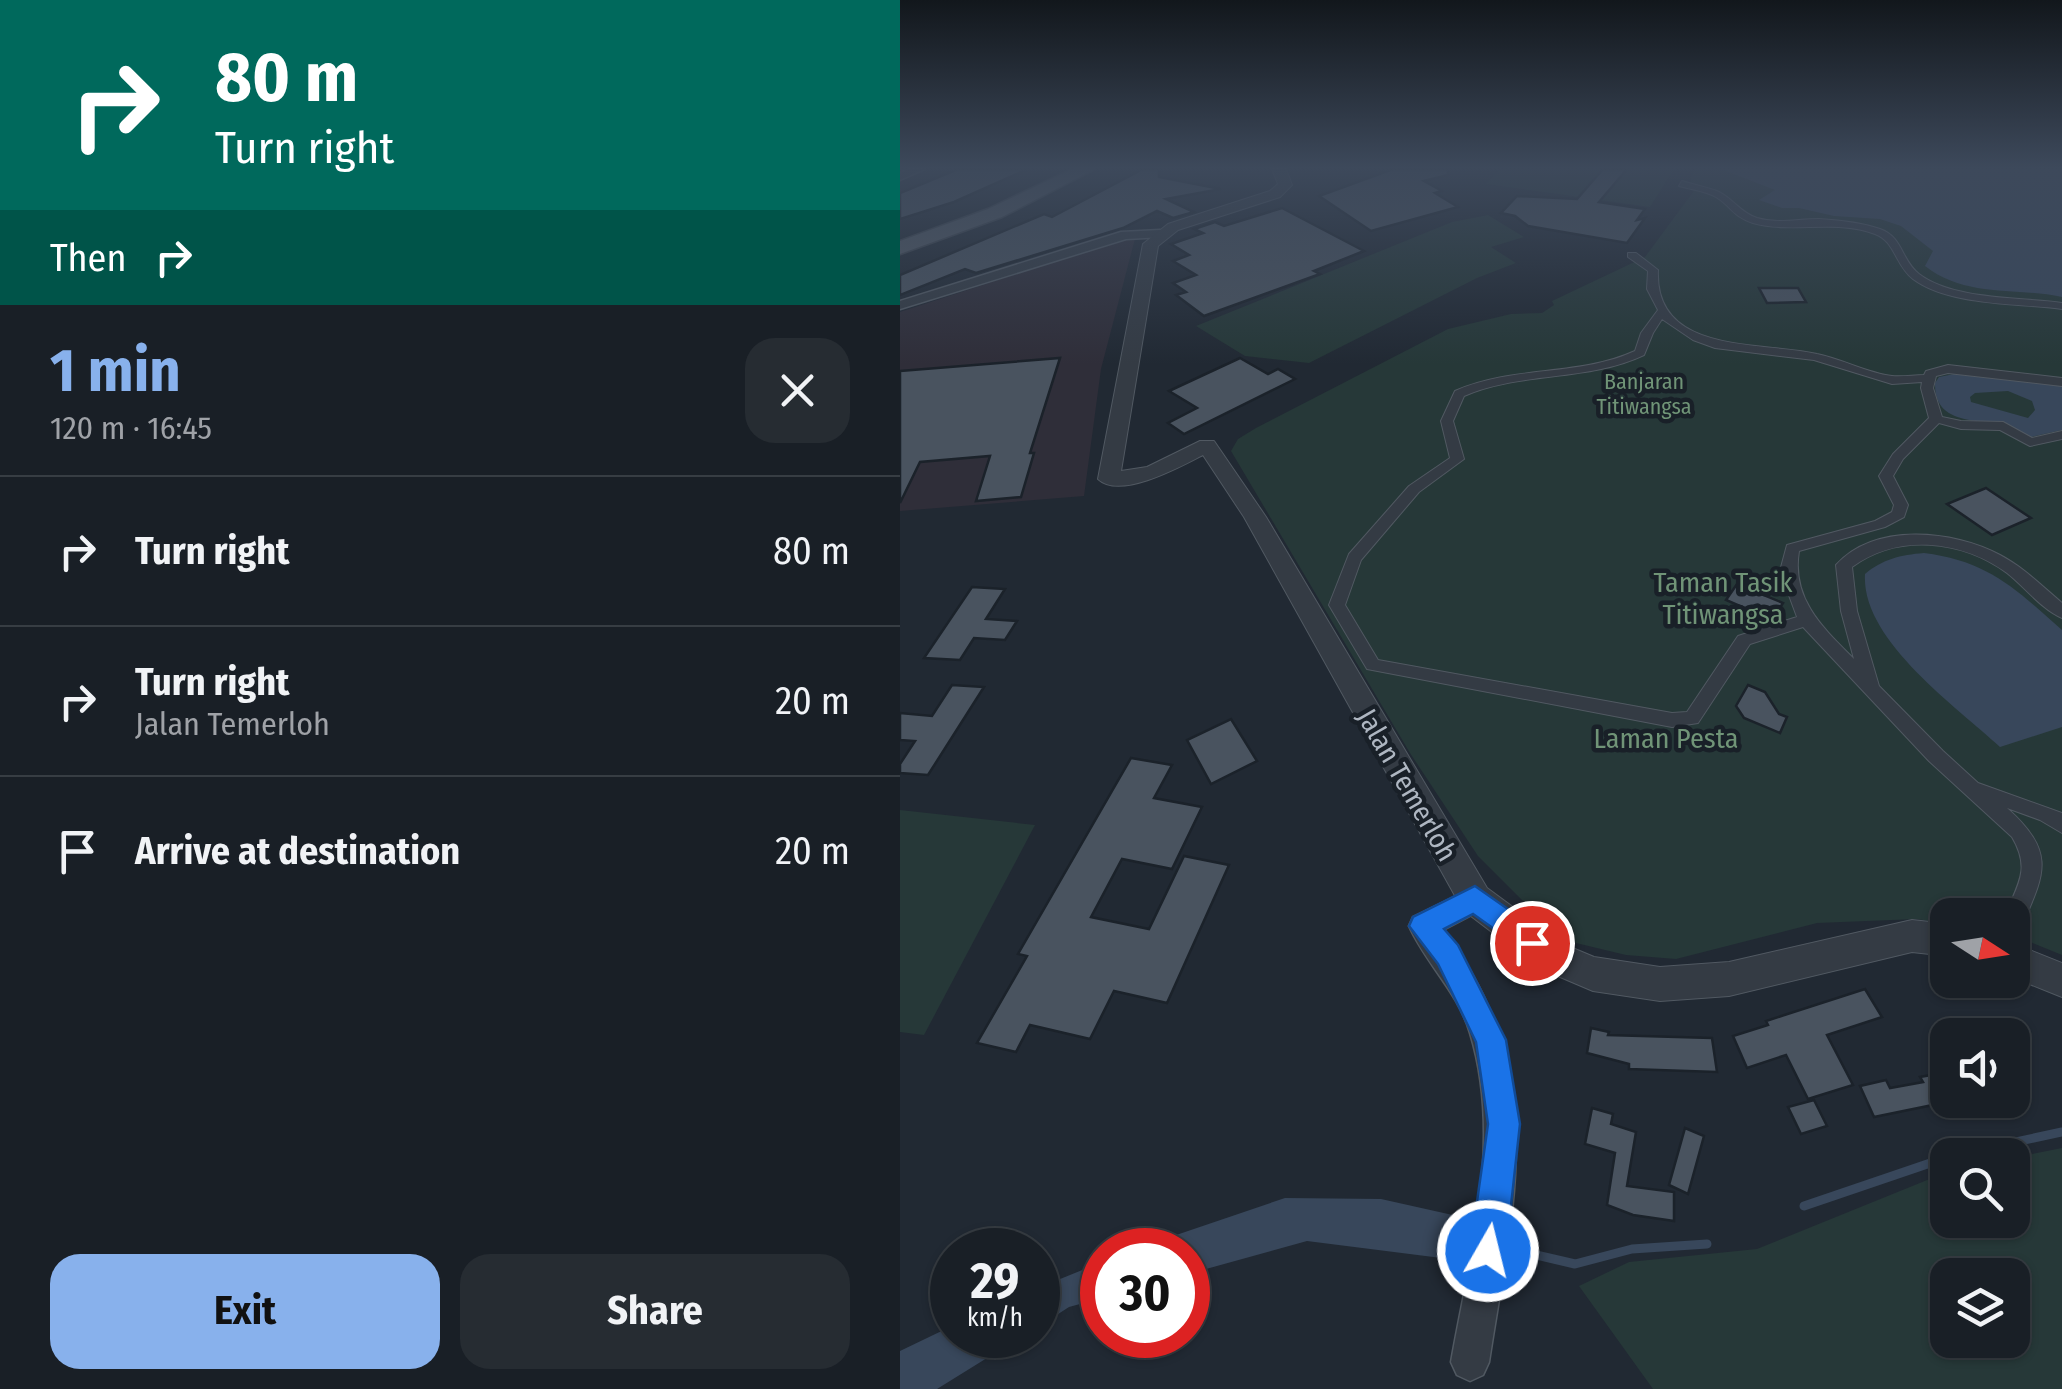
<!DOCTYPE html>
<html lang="en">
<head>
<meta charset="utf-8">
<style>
	body { margin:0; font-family:"Fira Sans Condensed",sans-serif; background:#262c32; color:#f1f3f6; height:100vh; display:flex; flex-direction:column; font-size:38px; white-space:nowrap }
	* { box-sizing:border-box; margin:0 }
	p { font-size:32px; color:#9fa2a7 }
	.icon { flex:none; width:55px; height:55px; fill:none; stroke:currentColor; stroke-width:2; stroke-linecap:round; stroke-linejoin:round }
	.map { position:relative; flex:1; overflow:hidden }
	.side { display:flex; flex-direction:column; background:#191f26; width:900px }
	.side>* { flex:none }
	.banner { background:#00695c; color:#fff; overflow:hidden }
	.needle { width:65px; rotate:102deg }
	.controls { position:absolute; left:1030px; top:898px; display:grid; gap:20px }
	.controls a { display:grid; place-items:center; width:100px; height:100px; border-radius:20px; background:#191f26; box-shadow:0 2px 8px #0004,0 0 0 2px #373d43; font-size:50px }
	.speed { position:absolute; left:30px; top:1228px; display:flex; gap:20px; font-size:50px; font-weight:700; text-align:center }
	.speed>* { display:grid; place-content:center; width:130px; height:130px; border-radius:50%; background:#191f26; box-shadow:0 2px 8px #0004,0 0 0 2px #373d43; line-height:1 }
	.speed small { font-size:25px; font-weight:400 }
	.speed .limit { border:15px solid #d22; background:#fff; color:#111 }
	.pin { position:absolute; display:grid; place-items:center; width:85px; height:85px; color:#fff; margin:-42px; border:5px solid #fff; border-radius:50%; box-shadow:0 2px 10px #0007 }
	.me { position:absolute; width:110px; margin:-55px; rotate:8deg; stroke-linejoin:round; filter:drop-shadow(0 0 8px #0008) }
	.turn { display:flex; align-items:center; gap:35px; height:210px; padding:0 50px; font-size:45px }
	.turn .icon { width:130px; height:130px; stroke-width:2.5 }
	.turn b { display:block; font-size:70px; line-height:85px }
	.then { display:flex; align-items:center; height:95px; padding:0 50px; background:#0003; gap:20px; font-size:38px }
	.round { display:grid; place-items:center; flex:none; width:105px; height:105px; border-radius:30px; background:#262c32 }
	.headline { display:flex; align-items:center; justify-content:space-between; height:170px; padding:0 50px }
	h1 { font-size:60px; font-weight:700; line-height:75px; color:#88b1ec }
	.cta { display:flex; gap:20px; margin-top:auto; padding:20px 50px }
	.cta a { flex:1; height:115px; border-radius:30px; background:#88b1ec; color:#111; font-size:40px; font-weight:700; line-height:115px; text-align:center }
	.cta a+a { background:#262c32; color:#f1f3f6 }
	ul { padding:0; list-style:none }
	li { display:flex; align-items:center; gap:30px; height:150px; padding:0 50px; border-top:2px solid #373d43 }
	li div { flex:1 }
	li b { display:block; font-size:38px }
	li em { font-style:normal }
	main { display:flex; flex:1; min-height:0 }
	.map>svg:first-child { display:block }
</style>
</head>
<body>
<main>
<section class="side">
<div class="banner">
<div class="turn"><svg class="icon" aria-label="right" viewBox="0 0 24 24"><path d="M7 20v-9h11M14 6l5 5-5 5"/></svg><div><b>80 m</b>Turn right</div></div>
<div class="then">Then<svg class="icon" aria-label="right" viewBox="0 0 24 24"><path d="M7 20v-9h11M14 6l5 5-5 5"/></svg></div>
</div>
<div class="headline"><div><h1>1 min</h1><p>120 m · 16:45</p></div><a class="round"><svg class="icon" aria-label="close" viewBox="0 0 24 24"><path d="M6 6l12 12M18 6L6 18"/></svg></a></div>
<ul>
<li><svg class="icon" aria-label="right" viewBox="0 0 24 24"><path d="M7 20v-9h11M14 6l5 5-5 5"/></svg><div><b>Turn right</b></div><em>80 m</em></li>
<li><svg class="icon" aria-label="right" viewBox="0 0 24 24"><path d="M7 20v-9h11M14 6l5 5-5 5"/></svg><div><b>Turn right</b><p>Jalan Temerloh</p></div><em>20 m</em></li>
<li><svg class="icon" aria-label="arrive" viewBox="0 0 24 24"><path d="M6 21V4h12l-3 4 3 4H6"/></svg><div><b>Arrive at destination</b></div><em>20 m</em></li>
</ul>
<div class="cta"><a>Exit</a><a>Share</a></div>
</section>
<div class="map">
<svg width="1162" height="1389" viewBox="0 0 1162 1389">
	<rect width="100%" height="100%" fill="#212933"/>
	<path fill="#2f2e39" d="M236 235 201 369 184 496 0 511V312Z"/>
	<g fill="#263838" fill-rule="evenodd">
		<path d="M601 169H774L750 207 586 184Z"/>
		<path d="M794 169H1162V955L1113 935 1112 915H1048L1047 924 1017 919 917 923 776 959 726 955 676 943 651 929 578 856 510 753 331 451 338 439 356 428 548 329 611 314 642 313 654 305 652 301 745 257 796 188 790 184Z"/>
		<path d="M588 215 624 237 591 247 616 263 577 278 409 363 345 356 296 326 552 222Z"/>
		<path d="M0 810 135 825 24 1035 0 1032Z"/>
		<path d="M1162 1148V1389H753L679 1286 729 1262 857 1249 1047 1172 1048 1220H1112L1113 1158ZM1048 1275H1112V1340H1048Z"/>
	</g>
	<g fill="#38475b" fill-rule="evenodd">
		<path d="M821 169H1162V297C1115 287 1066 298 1025 266L1033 251 1001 226 980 219 934 216 899 208H882L859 200 875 190Z"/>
		<path d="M1054 374 1162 386V430L1127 438C1102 410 1034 437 1035 383L1039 377ZM1108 391 1132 401 1135 410 1128 418 1071 402 1070 397 1075 393Z"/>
		<path d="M1024 553C1088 561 1116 589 1162 630V727L1100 747C1056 706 961 640 965 574 983 559 1000 555 1024 553Z"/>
		<path d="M385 1198 481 1199 575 1220 565 1261 407 1241 288 1274V1250H232Z"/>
		<path d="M202 1262V1298L169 1307 138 1327V1288Z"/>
		<path d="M52 1326V1335H124L37 1389H0V1351Z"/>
	</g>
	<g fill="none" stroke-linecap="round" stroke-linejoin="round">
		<g stroke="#38475b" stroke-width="9">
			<path d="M1055 1155 1162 1132"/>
			<path d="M904 1206 1048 1157"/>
			<path d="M602 1247 675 1264 732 1249 807 1244"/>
		</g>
	</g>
	<g fill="#49535f" stroke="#1b222a" stroke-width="2.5">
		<path d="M58 169H128L54 202 0 219V193Z"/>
		<path d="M243 169H259V177L321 189 266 199 294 212 273 218 257 211 223 228 76 273 65 269 0 295V275L144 214 152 217Z"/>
		<path d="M493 169H548V175L524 181 542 191 535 193 558 207 471 231 419 196Z"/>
		<path d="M703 169H727L699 202 745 209 737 220 745 218 727 243 628 226 615 216 601 213 617 196 677 199Z"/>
		<path d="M382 208 464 251 414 271 420 274 304 316 276 295 286 292 273 283 296 275 273 261 289 255 271 244 303 233 294 229 315 222 324 226Z"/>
		<path d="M859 288H898L906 302 867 303Z"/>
		<path d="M160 358 130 453H134L121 497 76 501 90 456 20 462 0 503V371Z"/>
		<path d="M340 358 368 374 378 369 395 379 284 434 268 423 297 408 269 391Z"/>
		<path d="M1086 488 1131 518 1092 535 1047 504Z"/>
		<path d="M837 584 883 603 872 620 826 600Z"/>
		<path d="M72 587 105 589 86 619 117 621 105 640 74 638 60 660 24 658Z"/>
		<path d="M52 685 84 687 28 775 0 773V764L15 741 0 740V713L32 716Z"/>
		<path d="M848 685 865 692 879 714 887 717 880 733 844 718 836 706Z"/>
		<path d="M331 719 357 761 311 784 287 740Z"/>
		<path d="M231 758 272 765 254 798 302 807 272 869 222 859 191 917 249 929 284 856 329 865 267 1003 214 991 190 1039 130 1025 116 1052 77 1043 127 956 118 954Z"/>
		<path d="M965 989 982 1017 927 1035 953 1085 908 1099 886 1055 847 1068 833 1036 868 1025 866 1021Z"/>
		<path d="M691 1028 709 1032 708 1035 812 1038 817 1072 729 1069V1064L687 1053Z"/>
		<path d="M1042 1073 1048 1084V1105L1035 1108 1033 1105 974 1117 960 1086 986 1080 990 1088 1023 1082 1020 1077Z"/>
		<path d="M914 1100 927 1126 901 1134 888 1107Z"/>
		<path d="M692 1108 713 1114 711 1124 736 1132 727 1186 774 1192V1221L733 1215 707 1205 715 1153 685 1144Z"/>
		<path d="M785 1128 804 1136 788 1194 769 1185Z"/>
	</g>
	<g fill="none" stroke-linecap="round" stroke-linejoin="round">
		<g stroke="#515962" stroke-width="2">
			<g id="pedestrian">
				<path d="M782 181C794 185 808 187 819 192 833 199 841 213 857 218 878 224 897 219 919 219 937 220 963 223 980 229 1003 237 1001 260 1019 274 1053 300 1120 297 1162 303V309C1118 303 1049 306 1013 279 995 265 995 241 975 234 935 219 892 234 853 223 832 216 831 206 816 197 806 191 790 189 779 186Z"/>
				<path d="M728 253H736L758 270C754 355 860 341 917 354 942 359 967 373 992 376 1002 377 1014 375 1024 375L1026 371 1048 365 1162 378V386L1048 373 1036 376 1033 388 1042 417 1061 421 1103 422 1132 438 1162 431V439L1130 446 1100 430 1061 429 1039 423 1003 459 993 476 1008 505 1004 517 985 527 899 551C891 599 923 628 954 659L941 611 936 565C975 522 1053 530 1100 555 1123 567 1142 586 1162 603V618C1141 609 1125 587 1107 573 1062 540 998 533 952 567L957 611 979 686 1043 751 1078 783 1162 813V833L1140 820 1107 808C1158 854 1144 874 1120 930L1112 933V915H1105C1118 884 1131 869 1112 837L1029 761 903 627 850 644 798 723 772 727 467 669 429 605 449 554 509 486 550 458 541 421 555 391C614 365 678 377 735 351L741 333 758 310 747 289 748 271 728 257ZM762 319 793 340 815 348 914 360 992 384 1022 382 1021 388 1029 418 993 454 979 476 994 505 992 512 975 521 887 545 880 571 897 617 838 636 787 712 772 713 478 660 445 605 461 560 519 492 564 459 553 421 564 396C622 371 687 382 744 355L753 333Z"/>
			</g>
		</g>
		<g stroke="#515962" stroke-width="3">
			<g id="minor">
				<path d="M9 169H25L0 180V173Z"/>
				<path d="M260 230 266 234 264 237 226 239 0 309V301L221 232Z"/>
				<path d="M575 887 585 890 589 899 585 908 543 930C651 1074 614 1198 589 1362L583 1375 570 1381 557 1375 551 1362C570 1255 603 1140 570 1033 558 992 526 964 509 926L513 917Z"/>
			</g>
		</g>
		<g stroke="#515962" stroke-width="2">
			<g id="tertiary">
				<path d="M372 169H386L392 185 380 197 278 230 258 246 221 471 247 467 300 441H314L366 517 587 888 663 944 694 957 760 967 829 962 1012 920 1048 924V956L1012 952 829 996 760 1001 693 991 639 968 563 910 344 517 303 455C280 467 220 500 198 479L243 244 268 224 370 191 378 184Z"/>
				<path d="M1112 943 1162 963V997L1112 977Z"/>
			</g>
		</g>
		<g stroke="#3d444d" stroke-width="3">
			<path id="primary" d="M172 169H195L102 217 0 254V241L88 209Z"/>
		</g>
		<use href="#pedestrian" fill="#343b44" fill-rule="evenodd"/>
		<use href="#minor" fill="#343b44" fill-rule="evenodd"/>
		<use href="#tertiary" fill="#343b44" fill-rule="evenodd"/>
		<use href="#primary" fill="#525a64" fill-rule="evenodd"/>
	</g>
	<linearGradient id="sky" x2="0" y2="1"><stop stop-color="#12171c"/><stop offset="0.46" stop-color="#3d495b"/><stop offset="1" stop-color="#3d495b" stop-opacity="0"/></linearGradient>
	<rect width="1162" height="364" fill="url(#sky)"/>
	<path fill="#1a73e8" stroke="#114b97" stroke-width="2.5" d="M575 886 642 933 646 943 642 953 632 956 573 914 544 929 558 945 606 1040 620 1124 606 1251 600 1264 588 1269 576 1264 570 1251 588 1124 576 1042 538 964 509 926 513 917Z"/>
	<g text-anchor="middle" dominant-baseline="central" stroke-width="9" stroke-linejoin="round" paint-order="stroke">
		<g font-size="22" fill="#709477" stroke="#192028">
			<text x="744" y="381">Banjaran<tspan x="744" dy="25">Titiwangsa</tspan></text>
		</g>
		<g font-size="28" fill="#709477" stroke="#192028">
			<text x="823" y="582">Taman Tasik<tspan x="823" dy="32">Titiwangsa</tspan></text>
			<text x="766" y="738">Laman Pesta</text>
		</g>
		<g font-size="28" fill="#aeb6c1" stroke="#192028">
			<text transform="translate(507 785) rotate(60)">Jalan Temerloh</text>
		</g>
	</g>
</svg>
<div class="controls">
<a><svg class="needle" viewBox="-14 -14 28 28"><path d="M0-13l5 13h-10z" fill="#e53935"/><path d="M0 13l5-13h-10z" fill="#9fa2a7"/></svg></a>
<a><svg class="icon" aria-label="sound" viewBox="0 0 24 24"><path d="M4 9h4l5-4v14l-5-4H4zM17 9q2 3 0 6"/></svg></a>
<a><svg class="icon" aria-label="search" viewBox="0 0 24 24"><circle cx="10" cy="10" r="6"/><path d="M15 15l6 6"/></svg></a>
<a><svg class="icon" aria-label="layers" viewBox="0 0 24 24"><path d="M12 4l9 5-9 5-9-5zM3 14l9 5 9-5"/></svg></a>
</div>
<div class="speed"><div>29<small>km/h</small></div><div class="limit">30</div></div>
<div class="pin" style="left:632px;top:943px;background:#d93025"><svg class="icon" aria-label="arrive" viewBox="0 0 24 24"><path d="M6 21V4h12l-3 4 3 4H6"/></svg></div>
<svg class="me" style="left:588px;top:1251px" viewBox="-20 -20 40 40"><circle r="17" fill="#1a73e8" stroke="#fff" stroke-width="3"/><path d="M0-11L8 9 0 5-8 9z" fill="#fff"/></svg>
</div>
</main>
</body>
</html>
